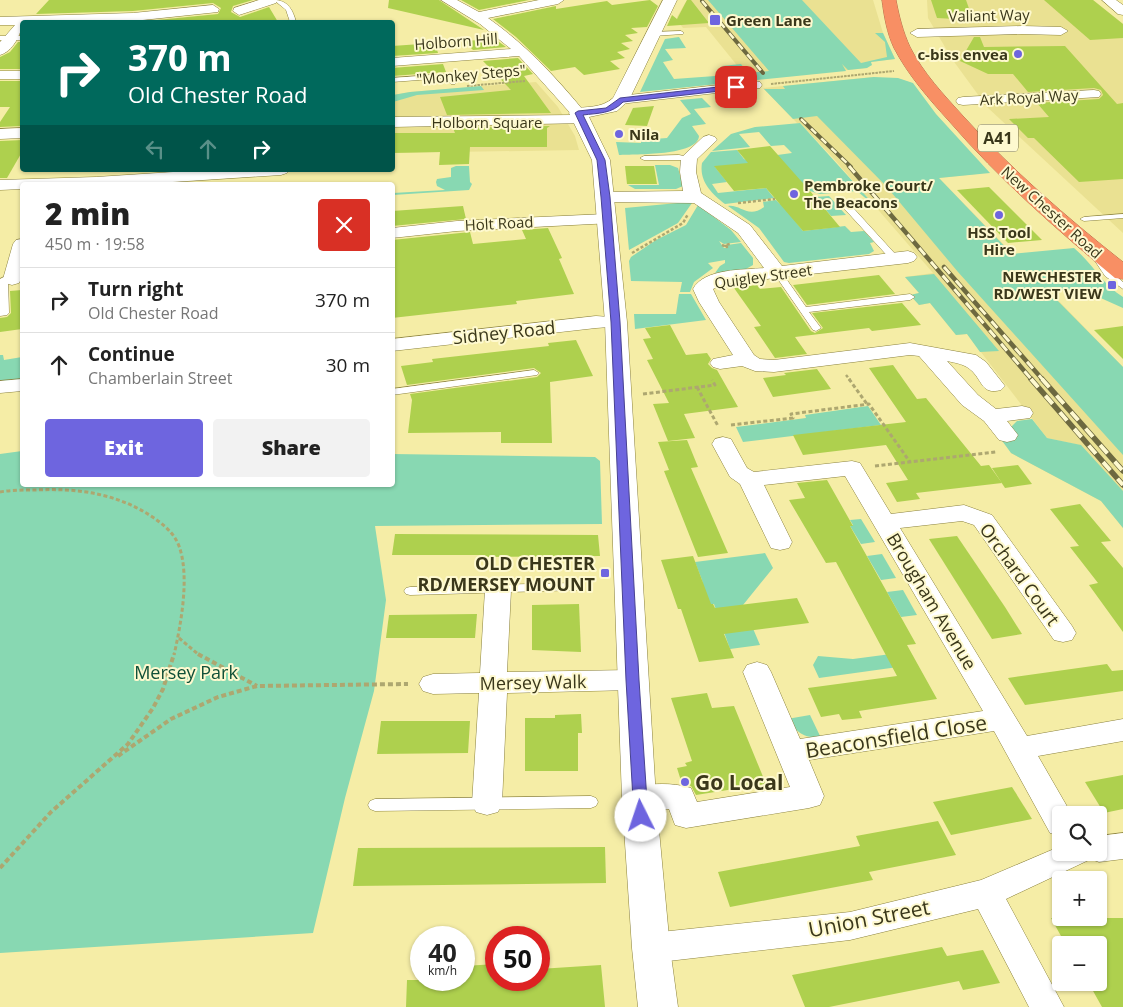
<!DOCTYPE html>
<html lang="en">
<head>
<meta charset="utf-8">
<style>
	body { margin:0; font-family:"Open Sans",sans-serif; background:#f2f2f2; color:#222; height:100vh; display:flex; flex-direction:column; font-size:19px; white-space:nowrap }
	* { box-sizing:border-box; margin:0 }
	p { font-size:16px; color:#767676 }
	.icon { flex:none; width:28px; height:28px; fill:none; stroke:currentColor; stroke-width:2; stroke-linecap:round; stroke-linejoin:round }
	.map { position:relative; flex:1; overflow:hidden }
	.side { position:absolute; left:20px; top:182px; width:375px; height:305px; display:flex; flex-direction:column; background:#fff; border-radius:5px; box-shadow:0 1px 4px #0004 }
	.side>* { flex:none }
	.hud { position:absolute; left:20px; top:20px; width:375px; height:152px; border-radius:5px; box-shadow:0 1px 4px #0004; background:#00695c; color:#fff; overflow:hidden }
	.fabs { position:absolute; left:1052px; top:806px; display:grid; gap:10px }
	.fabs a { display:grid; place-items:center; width:55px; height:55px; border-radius:5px; background:#fff; box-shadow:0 1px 4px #0004; font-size:25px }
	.speed { position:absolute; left:410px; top:926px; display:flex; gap:10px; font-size:25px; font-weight:700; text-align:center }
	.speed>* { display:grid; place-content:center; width:65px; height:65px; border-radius:50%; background:#fff; box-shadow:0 1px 4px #0004; line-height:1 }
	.speed small { font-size:12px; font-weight:400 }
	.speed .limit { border:8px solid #d22; background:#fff; color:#111 }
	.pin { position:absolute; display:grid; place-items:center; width:42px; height:42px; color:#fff; margin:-21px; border-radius:10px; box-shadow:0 2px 8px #0006 }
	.me { position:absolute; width:55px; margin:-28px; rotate:356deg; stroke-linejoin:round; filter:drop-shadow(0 0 4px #0008) }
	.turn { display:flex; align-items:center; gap:18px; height:105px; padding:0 25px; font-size:22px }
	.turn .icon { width:65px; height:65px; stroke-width:2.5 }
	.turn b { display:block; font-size:35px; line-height:42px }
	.lanes { display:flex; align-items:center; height:48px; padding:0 25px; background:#0003; justify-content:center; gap:25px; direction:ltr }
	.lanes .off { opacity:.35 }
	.round { display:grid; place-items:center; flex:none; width:52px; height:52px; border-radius:5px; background:#f2f2f2 }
	.headline { display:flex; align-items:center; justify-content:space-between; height:85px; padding:0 25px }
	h1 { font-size:30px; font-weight:800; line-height:38px }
	.primary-button { display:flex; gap:10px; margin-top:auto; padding:10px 25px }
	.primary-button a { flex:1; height:58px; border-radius:5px; background:#6e65df; color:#fff; font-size:20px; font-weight:800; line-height:58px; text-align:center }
	.primary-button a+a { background:#f2f2f2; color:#222 }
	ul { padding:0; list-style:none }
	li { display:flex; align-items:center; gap:15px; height:65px; padding:0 25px; border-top:1px solid #e0e0e0 }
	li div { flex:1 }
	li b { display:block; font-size:19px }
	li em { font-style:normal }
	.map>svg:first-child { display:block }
</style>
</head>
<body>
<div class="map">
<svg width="1123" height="1007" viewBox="0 0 1123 1007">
	<rect width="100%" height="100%" fill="#f5eda6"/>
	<g fill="#eae192">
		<path d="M687 0H873L883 33 895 59 862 63 867 68 752 80 744 74 706 27 683 28 677 20H679L677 17Z"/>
		<path d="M927 0H1093L1123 24V233L987 107 952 59 928 18Z"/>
		<path d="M874 77 977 174 939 178 1123 367V528L1101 501 1011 453 1079 445 1047 438 967 334 956 335 930 303 919 305 910 295 919 293 905 277 933 273 834 159 800 123H797L763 88Z"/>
		<path d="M536 82 558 107 575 136 579 150 393 153 392 95 410 92Z"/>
	</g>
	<g fill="#88d8b2">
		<path d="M708 0H802L861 63 887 57 885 42 875 33H883L895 59 871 62 872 65 867 68 848 70 842 64 846 71 640 92 665 39 679 37 686 48 665 49 673 60 663 62 674 79 729 75 722 66 741 64 748 73 769 71Z"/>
		<path d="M874 77 898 78 913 83 936 114 990 173 939 178 1012 254 1074 248C1092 263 1102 284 1123 297V308L1085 291 1046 289 1123 367V455L958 272 886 186 817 116 793 119 764 89H785L783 86Z"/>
		<path d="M481 86 484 90 417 95 393 102V95L410 92Z"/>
		<path d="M702 98 711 107 694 109 706 124 692 126 699 136C698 156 635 154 619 155L616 142 641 143V140L667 138 682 118 691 114 680 100Z"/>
		<path d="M800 123 876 207 857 191 820 194 810 191 770 156 792 153 784 145 771 146 759 132 739 134 750 147 712 151 731 134 755 127Z"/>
		<path d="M737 150 744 159 777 174 715 167 727 182 712 184 718 193 766 188 774 198 725 204C711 193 699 181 702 163L711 152Z"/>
		<path d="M655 165H670L678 168 683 186 676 189H635L628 185H659Z"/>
		<path d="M456 166H469L470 182 472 184 469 190 393 195V193L445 190 437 186 436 182 437 179 451 177V168Z"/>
		<path d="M829 196 846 215 831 216 815 197Z"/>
		<path d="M776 200 780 204 796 202 795 221 803 231 845 226 851 232 864 231 874 242 870 243 874 251 869 254 789 263 784 262 759 228 728 206C740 204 748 219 764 207L763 202Z"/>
		<path d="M688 202 692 203 678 223 629 250 625 208Z"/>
		<path d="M698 205 731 230 741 242 724 244 719 241 724 248H728L727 245 741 243 753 258V265L746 269 715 273 720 266 725 263V260L708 263 713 268 694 282 690 292H680L682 282 631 281 629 261 631 257 656 240 686 225Z"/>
		<path d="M934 274 999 351 980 352 967 334 956 335 930 303 919 305 910 295 919 293 905 277Z"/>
		<path d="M679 294H691L706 320 635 329 634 314H676Z"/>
		<path d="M0 355H3L4 360 22 357V382L0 384Z"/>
		<path d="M868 406 881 425 743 442 736 427 806 418 805 415Z"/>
		<path d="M1032 419 1047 438 1081 445 1123 491V528L1101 501 1011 453 1000 438 1017 421Z"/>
		<path d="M22 451V485H392L393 454 595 457 600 461 602 524 375 526 386 600 374 691 345 798 313 933 0 953V454Z"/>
		<path d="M861 519 875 542 861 544 850 526 853 525 850 520Z"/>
		<path d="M765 553 773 568 743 605 760 645 730 649 714 604 707 605 702 580 695 562Z"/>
		<path d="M882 554 896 578 881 580 867 556Z"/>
		<path d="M903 590 917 615 901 617 887 592Z"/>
		<path d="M891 654 898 667 819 678 813 665 818 656 853 659Z"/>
		<path d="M810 715 821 738C803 738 797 732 787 719Z"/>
	</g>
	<g fill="#aed04e">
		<path d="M49 0H253L233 6 231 12 240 17 269 7 278 22H137L218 14 221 8 213 3 133 11 36 14Z"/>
		<path d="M389 0H439L484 30 388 8Z"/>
		<path d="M461 0H529L479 10Z"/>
		<path d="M650 0 658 6 647 27 631 28 638 33 625 35 633 41 621 43 630 49 617 52 625 58 610 61 620 69 584 75 575 67 551 71 516 37 493 19 556 6V9L607 1 612 5Z"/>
		<path d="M687 0H691L709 23 667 26 672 15 677 19Z"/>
		<path d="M931 0H966L973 20 937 18Z"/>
		<path d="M1044 0H1093L1123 24V38L1090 40Z"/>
		<path d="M974 37H980L984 47 1065 46 1117 104 1123 103V179L1079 182 1034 138H1028L1009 119 1049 117 1037 103 1099 99 1103 95 1101 90 1094 88 1028 92 1013 74H988L960 61Z"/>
		<path d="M495 39 506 47 473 50 464 41Z"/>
		<path d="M18 42H22V69H0V57L10 52Z"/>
		<path d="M435 43 438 53 392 56V46Z"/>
		<path d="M518 58 533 74 524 76 551 113 447 115 440 97 511 90 483 61Z"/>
		<path d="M443 64 446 72 392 76V68Z"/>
		<path d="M0 81H22V126L0 127V122L10 107H0Z"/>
		<path d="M654 106 647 126 625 125 633 108Z"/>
		<path d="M550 126 547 128V147H470L469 164 439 165 440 152 392 153V133H455L453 128Z"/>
		<path d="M22 140V152L7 178H0V141Z"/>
		<path d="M770 146 810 191 840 227 803 231 766 188 734 191 714 166 748 163 737 150Z"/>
		<path d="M625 166H654L657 184H627Z"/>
		<path d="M989 187 1042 240 1008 243 957 190Z"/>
		<path d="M463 206 466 219 392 226V211Z"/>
		<path d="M548 228 562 258 559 259 574 294 516 301 517 304 392 318V240L470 232 473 244 526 239 522 230Z"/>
		<path d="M879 275 895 294 807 305 793 285Z"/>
		<path d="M757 285 760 289 781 287 811 331 815 333 823 328 812 313 902 303 921 325 872 331 869 328 795 337 807 354 775 358 754 327 761 326 734 288Z"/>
		<path d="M22 290V329L0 332V318L7 317 11 313 10 291Z"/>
		<path d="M670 325 686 355 707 353 711 359 708 364 712 368 717 370 738 407 684 414 695 438 668 441 653 404 669 403 647 360 653 359 643 339 651 338 645 328Z"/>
		<path d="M1123 326V359L1094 330Z"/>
		<path d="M576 340 593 376 550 382 552 443H501V432L408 433 412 400 410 394 537 377 541 373 534 368 407 385 401 366 433 362 432 359 549 346 548 343Z"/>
		<path d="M893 365 917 399 926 398 981 466 989 465 1002 483 916 493 920 499 897 502 886 483 908 480 886 445 803 455 793 435 906 422 869 368Z"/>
		<path d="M817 369 831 389 773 397 763 378 786 375 784 373Z"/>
		<path d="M687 440 698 467 691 468 728 553 698 557 664 471 669 470 658 442Z"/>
		<path d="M1018 465 1032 484 1005 488 992 468Z"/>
		<path d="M827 480 853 526H850L916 644 907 645 937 699 859 711 862 718 842 720 839 714 821 717 808 688 897 676 836 562 826 563 789 500 805 498 797 483Z"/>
		<path d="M1080 504 1111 541 1101 542 1123 568V632L1089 585 1098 583 1070 547 1079 546 1050 509Z"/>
		<path d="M395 534 598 535 600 556 485 557V555H392Z"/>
		<path d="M957 536 1005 607 1022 634 992 639 929 539Z"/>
		<path d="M693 556 711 604H713L715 608 797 598 809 623 724 634 734 658 699 662 681 609H678L661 560Z"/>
		<path d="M579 604 581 652 532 650V605Z"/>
		<path d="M477 614 475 638H386L389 615Z"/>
		<path d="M1107 664 1112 671 1123 670V691L1025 705 1008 678Z"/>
		<path d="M707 693 712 708 734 706 766 784 696 795 691 786 682 784 677 768 687 766 685 763 692 761 671 698Z"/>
		<path d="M581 714 582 733H578V771H525V718H555V715Z"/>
		<path d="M381 721H470L468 753 377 754Z"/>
		<path d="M1123 775V809L1104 813 1085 782Z"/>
		<path d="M1012 787 1032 819 951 835 933 802Z"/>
		<path d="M938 821 956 855 869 872 873 880 730 907 718 872 860 846 856 836Z"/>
		<path d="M605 847 606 883 353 886 358 848Z"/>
		<path d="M1051 918H1123V1007H1102L1088 982H1099V945H1066Z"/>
		<path d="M942 947 947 956 983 950 1000 983 963 990 959 981 829 1007H805L792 975Z"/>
		<path d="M496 964V980H539V969L601 965 605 1007H406L407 980H464V966Z"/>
	</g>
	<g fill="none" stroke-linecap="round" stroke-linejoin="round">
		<g stroke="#8b823e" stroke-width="1">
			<g id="lane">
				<path d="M274 0C288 0 293 10 296 22H290L286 10Z"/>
				<path d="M681 31 684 33 683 34 653 36 650 34 653 32Z"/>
				<rect x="0" y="36" width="22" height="4"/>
				<path d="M447 74 455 82V84H451L445 78 392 82V78Z"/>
				<path d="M679 155 693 158 689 160H644L640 158 644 156Z"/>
				<path d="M840 200H846L898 257V261H892L840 204Z"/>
				<path d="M1123 214V218L1084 221 1080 219 1084 217Z"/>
				<path d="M1097 255 1100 256 1111 272 1123 282V289L1105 276 1093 258Z"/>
				<path d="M777 269 780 270 806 307 910 294 915 297 910 300 809 312 821 328 816 331 813 330 773 272Z"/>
				<path d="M4 277 8 280 9 313 7 315 0 316V279Z"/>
				<path d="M534 370 539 373 537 375 392 395V389Z"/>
				<path d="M575 583 579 584 581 587 579 590 410 595 406 594 404 591 406 588 410 587Z"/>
				<path d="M591 796 596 798 598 802 596 806 591 808 375 811 370 809 368 805 370 801 375 799Z"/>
			</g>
		</g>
		<g stroke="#8b823e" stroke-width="1">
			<g id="street">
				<path d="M259 0H277L276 3 239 15 233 11 234 8Z"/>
				<path d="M441 0H457L479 12 539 0H564L558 4 488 18C525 44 555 76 583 110L586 113 584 116 590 120 587 123 392 127V117L572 115 519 56 392 66V58L511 49 480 24Z"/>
				<path d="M1102 0H1116L1123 5V15L1118 14Z"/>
				<path d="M213 5 219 9 218 12 133 21 22 22C22 34 12 52 0 55V42L15 25H0V17L133 13Z"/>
				<path d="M1022 26 1061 27 1068 31 1061 35 1022 34 917 37 910 33 917 29Z"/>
				<rect x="0" y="71" width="22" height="8"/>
				<path d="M755 81 760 82 762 85 760 88 620 104 615 103 613 100 615 97 620 96Z"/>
				<path d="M1094 90 1099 91 1101 94 1099 97 963 105 958 104 956 101 958 98 963 97Z"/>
				<path d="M22 128V138L0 139V129Z"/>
				<path d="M709 135 715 137 717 140 697 159 696 172 701 193 750 225 782 266 908 251 914 253 917 257 914 261 908 263 723 284 713 289 719 302 754 355 760 359 774 360 910 343 976 355 986 362 1005 386 1001 390C982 395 983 382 972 371 965 364 956 363 947 361L978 395 996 409 1022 406 1030 408 1033 413 1030 418 1007 421 1018 435 1015 440 1007 442 999 440 984 421 962 405 919 356 910 355 774 372 755 371 742 366 720 369 713 367 710 363 713 359 733 355 699 302 693 289C704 268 744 270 764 268L738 233 694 203 605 202 599 201 596 197 599 193 605 192 683 191 680 172 681 158 703 137Z"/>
				<path d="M204 170H289L287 173 281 175 127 185H22V189L0 190V180L96 177Z"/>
				<path d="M606 214 612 215 615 219 612 223 457 231 392 238V228L457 221Z"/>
				<path d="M22 239 21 279 19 283 12 285 5 283 3 279 13 244 16 240Z"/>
				<path d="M596 316 623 318 626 322 623 326 596 328 392 351V339Z"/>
				<path d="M22 379V391L0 393V381Z"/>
				<path d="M723 437 731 439 747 468 754 472 852 461 860 463 891 514 964 505 992 515 1072 626 1076 633 1072 640 1063 642 1054 640 974 525 962 521 900 528 1027 736 1123 719V741L1038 756 1072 815H1061V836L1050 833 994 731 809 760 824 796 820 805 809 808 686 828 675 825 669 809 639 810 628 807 624 798 628 789C647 783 672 782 691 788L697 802 790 787 743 672 747 665 757 662 767 665 771 672 800 739 983 711 845 476 764 485 792 542 789 548 780 550 771 548 740 484 730 477 712 444 715 439Z"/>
				<path d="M498 581 507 584 511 590 507 672 632 670 642 673 646 680 642 687 632 690 507 693 502 803 498 812 487 815 476 812 472 803 479 693 433 694 423 691 419 684 423 677 433 674 480 673 485 590 489 584Z"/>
				<path d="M1123 833V859L1099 862 1091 859 1006 899 1064 1007H1029L978 909 850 940 651 963 639 958 634 948 639 938 651 933 850 912 981 880 1061 846V852H1099V836Z"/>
			</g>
		</g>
		<g stroke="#8b823e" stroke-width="1">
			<path id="secondary" d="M663 0H677L629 100 617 111 589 117 610 160 627 322 656 798 670 948 678 1007H638L632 948 622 798 605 322 595 197 592 160 569 113 572 109C586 106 601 109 613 98Z"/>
		</g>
		<g stroke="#b6704a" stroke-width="1">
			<path id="highway" d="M882 0H896C899 16 903 32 910 47 923 73 944 95 963 116 1012 170 1066 217 1123 262V279L1115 278C1056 229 999 179 949 121 929 99 908 75 894 48 887 33 884 16 882 0Z"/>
		</g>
		<g stroke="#ada770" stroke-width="2" stroke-dasharray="2.5 1" stroke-linecap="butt">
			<path d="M771 84 894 71"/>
			<path d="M467 86 525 81"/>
		</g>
		<g stroke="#ada770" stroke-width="2.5" stroke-dasharray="3 2" stroke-linecap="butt">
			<path d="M738 203 775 199"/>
			<path d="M722 245 727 247 725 245 730 244"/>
			<path d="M632 253 683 223 688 214"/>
			<path d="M846 375 850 380"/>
		</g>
		<g stroke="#ada770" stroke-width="3" stroke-dasharray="4 2.5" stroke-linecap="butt">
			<path d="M849 379 867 404"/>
			<path d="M697 387 718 426"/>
			<path d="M643 394 715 385 712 380"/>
			<path d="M731 425 793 418 791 414 869 404 910 462"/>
			<path d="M875 466 996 452"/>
			<path d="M0 492C11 490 23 490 34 490 78 488 117 493 154 518 164 525 174 533 179 546 190 576 181 624 174 655"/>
			<path d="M179 638 199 655"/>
		</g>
		<g stroke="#ada770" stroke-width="4" stroke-dasharray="5 3" stroke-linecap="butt">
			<path d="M198 654 257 686"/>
			<path d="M118 756 171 719 218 697 257 686 408 684"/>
			<path d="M0 868 51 812 128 744 153 708 163 689 174 654"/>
		</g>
		<use href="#lane" fill="#fff" fill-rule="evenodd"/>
		<use href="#street" fill="#fff" fill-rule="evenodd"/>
		<use href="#secondary" fill="#fff" fill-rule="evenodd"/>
		<use href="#highway" fill="#f88f64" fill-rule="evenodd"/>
		<g stroke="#6d6940" stroke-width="4">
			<g id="rail-far2">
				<path d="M702 1 763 73"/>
				<path d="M801 119 851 167"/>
			</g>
		</g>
		<g stroke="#6d6940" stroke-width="4.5">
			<g id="rail-far1">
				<path d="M849 166 1032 380"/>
				<path d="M944 267 1043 380"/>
			</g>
		</g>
		<g stroke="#6d6940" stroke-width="5.5">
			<g id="rail">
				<path d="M1031 379 1123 485"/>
				<path d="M1042 379 1123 471"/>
			</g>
		</g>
		<use href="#rail-far2" stroke="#fef9cf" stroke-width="2.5" stroke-dasharray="7" stroke-linecap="butt"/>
		<use href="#rail-far1" stroke="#fef9cf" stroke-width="3" stroke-dasharray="9" stroke-linecap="butt"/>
		<use href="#rail" stroke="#fef9cf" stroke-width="4" stroke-dasharray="11" stroke-linecap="butt"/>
	</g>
	<path fill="#6e65df" stroke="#484291" d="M736 85 740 87 738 89 623 102C612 114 598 113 583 115L605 160 610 197 620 322 639 680 648 816 646 821 641 822 636 821 634 816 626 680 611 322 601 197 597 160 575 113 578 111 606 108 620 98Z"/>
	<g fill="#6e65df" stroke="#fef9cf" stroke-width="2">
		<rect x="709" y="14" width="12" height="12" rx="2.5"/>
		<circle cx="1018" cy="54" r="5"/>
		<circle cx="619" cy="134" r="5"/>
		<circle cx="794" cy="194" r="5"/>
		<circle cx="999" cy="215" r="5"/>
		<rect x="1107" y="280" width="10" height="10" rx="2.5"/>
		<rect x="600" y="568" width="10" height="10" rx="2.5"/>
		<circle cx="685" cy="782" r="5"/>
	</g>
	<g text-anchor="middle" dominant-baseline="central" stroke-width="4" stroke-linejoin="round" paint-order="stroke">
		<g font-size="15" fill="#3a371a" stroke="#fef9cf">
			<text transform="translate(989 15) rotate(-1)">Valiant Way</text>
			<text transform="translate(456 41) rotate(-4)">Holborn Hill</text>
			<text transform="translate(471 74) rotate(-5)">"Monkey Steps"</text>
			<text transform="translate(1029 97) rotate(-3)">Ark Royal Way</text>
			<text x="487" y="122">Holborn Square</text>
			<text transform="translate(1052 212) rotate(42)">New Chester Road</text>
			<text transform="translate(499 223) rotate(-3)">Holt Road</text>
			<text transform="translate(763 276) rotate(-8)">Quigley Street</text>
		</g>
		<g font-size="15" font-weight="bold" fill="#3a371a" stroke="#fef9cf" text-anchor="start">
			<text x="726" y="20">Green Lane</text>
			<text x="1008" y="54" text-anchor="end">c-biss envea</text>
			<text x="629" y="134">Nila</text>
			<text x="804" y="185">Pembroke Court/<tspan x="804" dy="17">The Beacons</tspan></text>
			<text x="999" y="232" text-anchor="middle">HSS Tool<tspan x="999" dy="17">Hire</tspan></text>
			<text x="1102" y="276" text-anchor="end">NEWCHESTER<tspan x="1102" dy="17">RD/WEST VIEW</tspan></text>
		</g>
		<rect fill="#fef9cf" stroke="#757150" stroke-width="1" x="978" y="124.5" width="40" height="27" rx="4"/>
		<g font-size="16" font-weight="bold" fill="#3a371a">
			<text x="998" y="138">A41</text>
		</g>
		<g font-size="18" fill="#3a371a" stroke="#fef9cf">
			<text transform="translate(504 332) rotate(-6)">Sidney Road</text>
			<text transform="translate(1020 574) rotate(54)">Orchard Court</text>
			<text transform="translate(932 601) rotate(59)">Brougham Avenue</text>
			<text transform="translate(533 682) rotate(-1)">Mersey Walk</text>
		</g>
		<g font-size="18" font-weight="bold" fill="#3a371a" stroke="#fef9cf" text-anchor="end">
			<text x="595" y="563">OLD CHESTER<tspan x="595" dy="21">RD/MERSEY MOUNT</tspan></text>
		</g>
		<g font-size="18" fill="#105038" stroke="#fef9cf">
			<text x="186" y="672">Mersey Park</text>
		</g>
		<g font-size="21" fill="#3a371a" stroke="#fef9cf">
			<text transform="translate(896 736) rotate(-9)">Beaconsfield Close</text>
			<text transform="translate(869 918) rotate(-11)">Union Street</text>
		</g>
		<g font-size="21" font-weight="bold" fill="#3a371a" stroke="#fef9cf" text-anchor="start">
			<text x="695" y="782">Go Local</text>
		</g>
	</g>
</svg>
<div class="fabs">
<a><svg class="icon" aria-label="search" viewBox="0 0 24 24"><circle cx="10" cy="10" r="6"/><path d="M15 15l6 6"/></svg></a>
<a>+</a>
<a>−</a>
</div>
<div class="speed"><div>40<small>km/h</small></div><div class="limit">50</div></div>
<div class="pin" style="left:736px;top:87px;background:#d93025"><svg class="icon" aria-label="arrive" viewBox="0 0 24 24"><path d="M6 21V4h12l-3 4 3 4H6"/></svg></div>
<svg class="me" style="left:641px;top:816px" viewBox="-20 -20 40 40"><circle r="19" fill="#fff"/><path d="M0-13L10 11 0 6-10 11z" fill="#6e65df"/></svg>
<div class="hud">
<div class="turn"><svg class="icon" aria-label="right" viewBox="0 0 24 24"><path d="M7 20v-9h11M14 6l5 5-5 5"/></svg><div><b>370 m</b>Old Chester Road</div></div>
<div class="lanes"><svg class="icon off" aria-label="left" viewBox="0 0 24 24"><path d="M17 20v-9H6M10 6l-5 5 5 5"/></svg><svg class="icon off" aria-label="ahead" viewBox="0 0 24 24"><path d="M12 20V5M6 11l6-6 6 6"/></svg><svg class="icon" aria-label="right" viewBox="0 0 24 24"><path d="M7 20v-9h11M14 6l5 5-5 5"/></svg></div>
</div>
<section class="side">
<div class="headline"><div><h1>2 min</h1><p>450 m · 19:58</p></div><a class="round" style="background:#d93025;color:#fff"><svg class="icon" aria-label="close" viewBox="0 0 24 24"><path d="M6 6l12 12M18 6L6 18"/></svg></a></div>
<ul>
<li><svg class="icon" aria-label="right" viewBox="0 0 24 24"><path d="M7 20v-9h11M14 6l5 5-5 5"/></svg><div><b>Turn right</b><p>Old Chester Road</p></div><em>370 m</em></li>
<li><svg class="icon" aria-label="ahead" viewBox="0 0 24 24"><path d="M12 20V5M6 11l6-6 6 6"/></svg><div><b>Continue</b><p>Chamberlain Street</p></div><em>30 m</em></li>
</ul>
<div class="primary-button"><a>Exit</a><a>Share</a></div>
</section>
</div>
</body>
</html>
